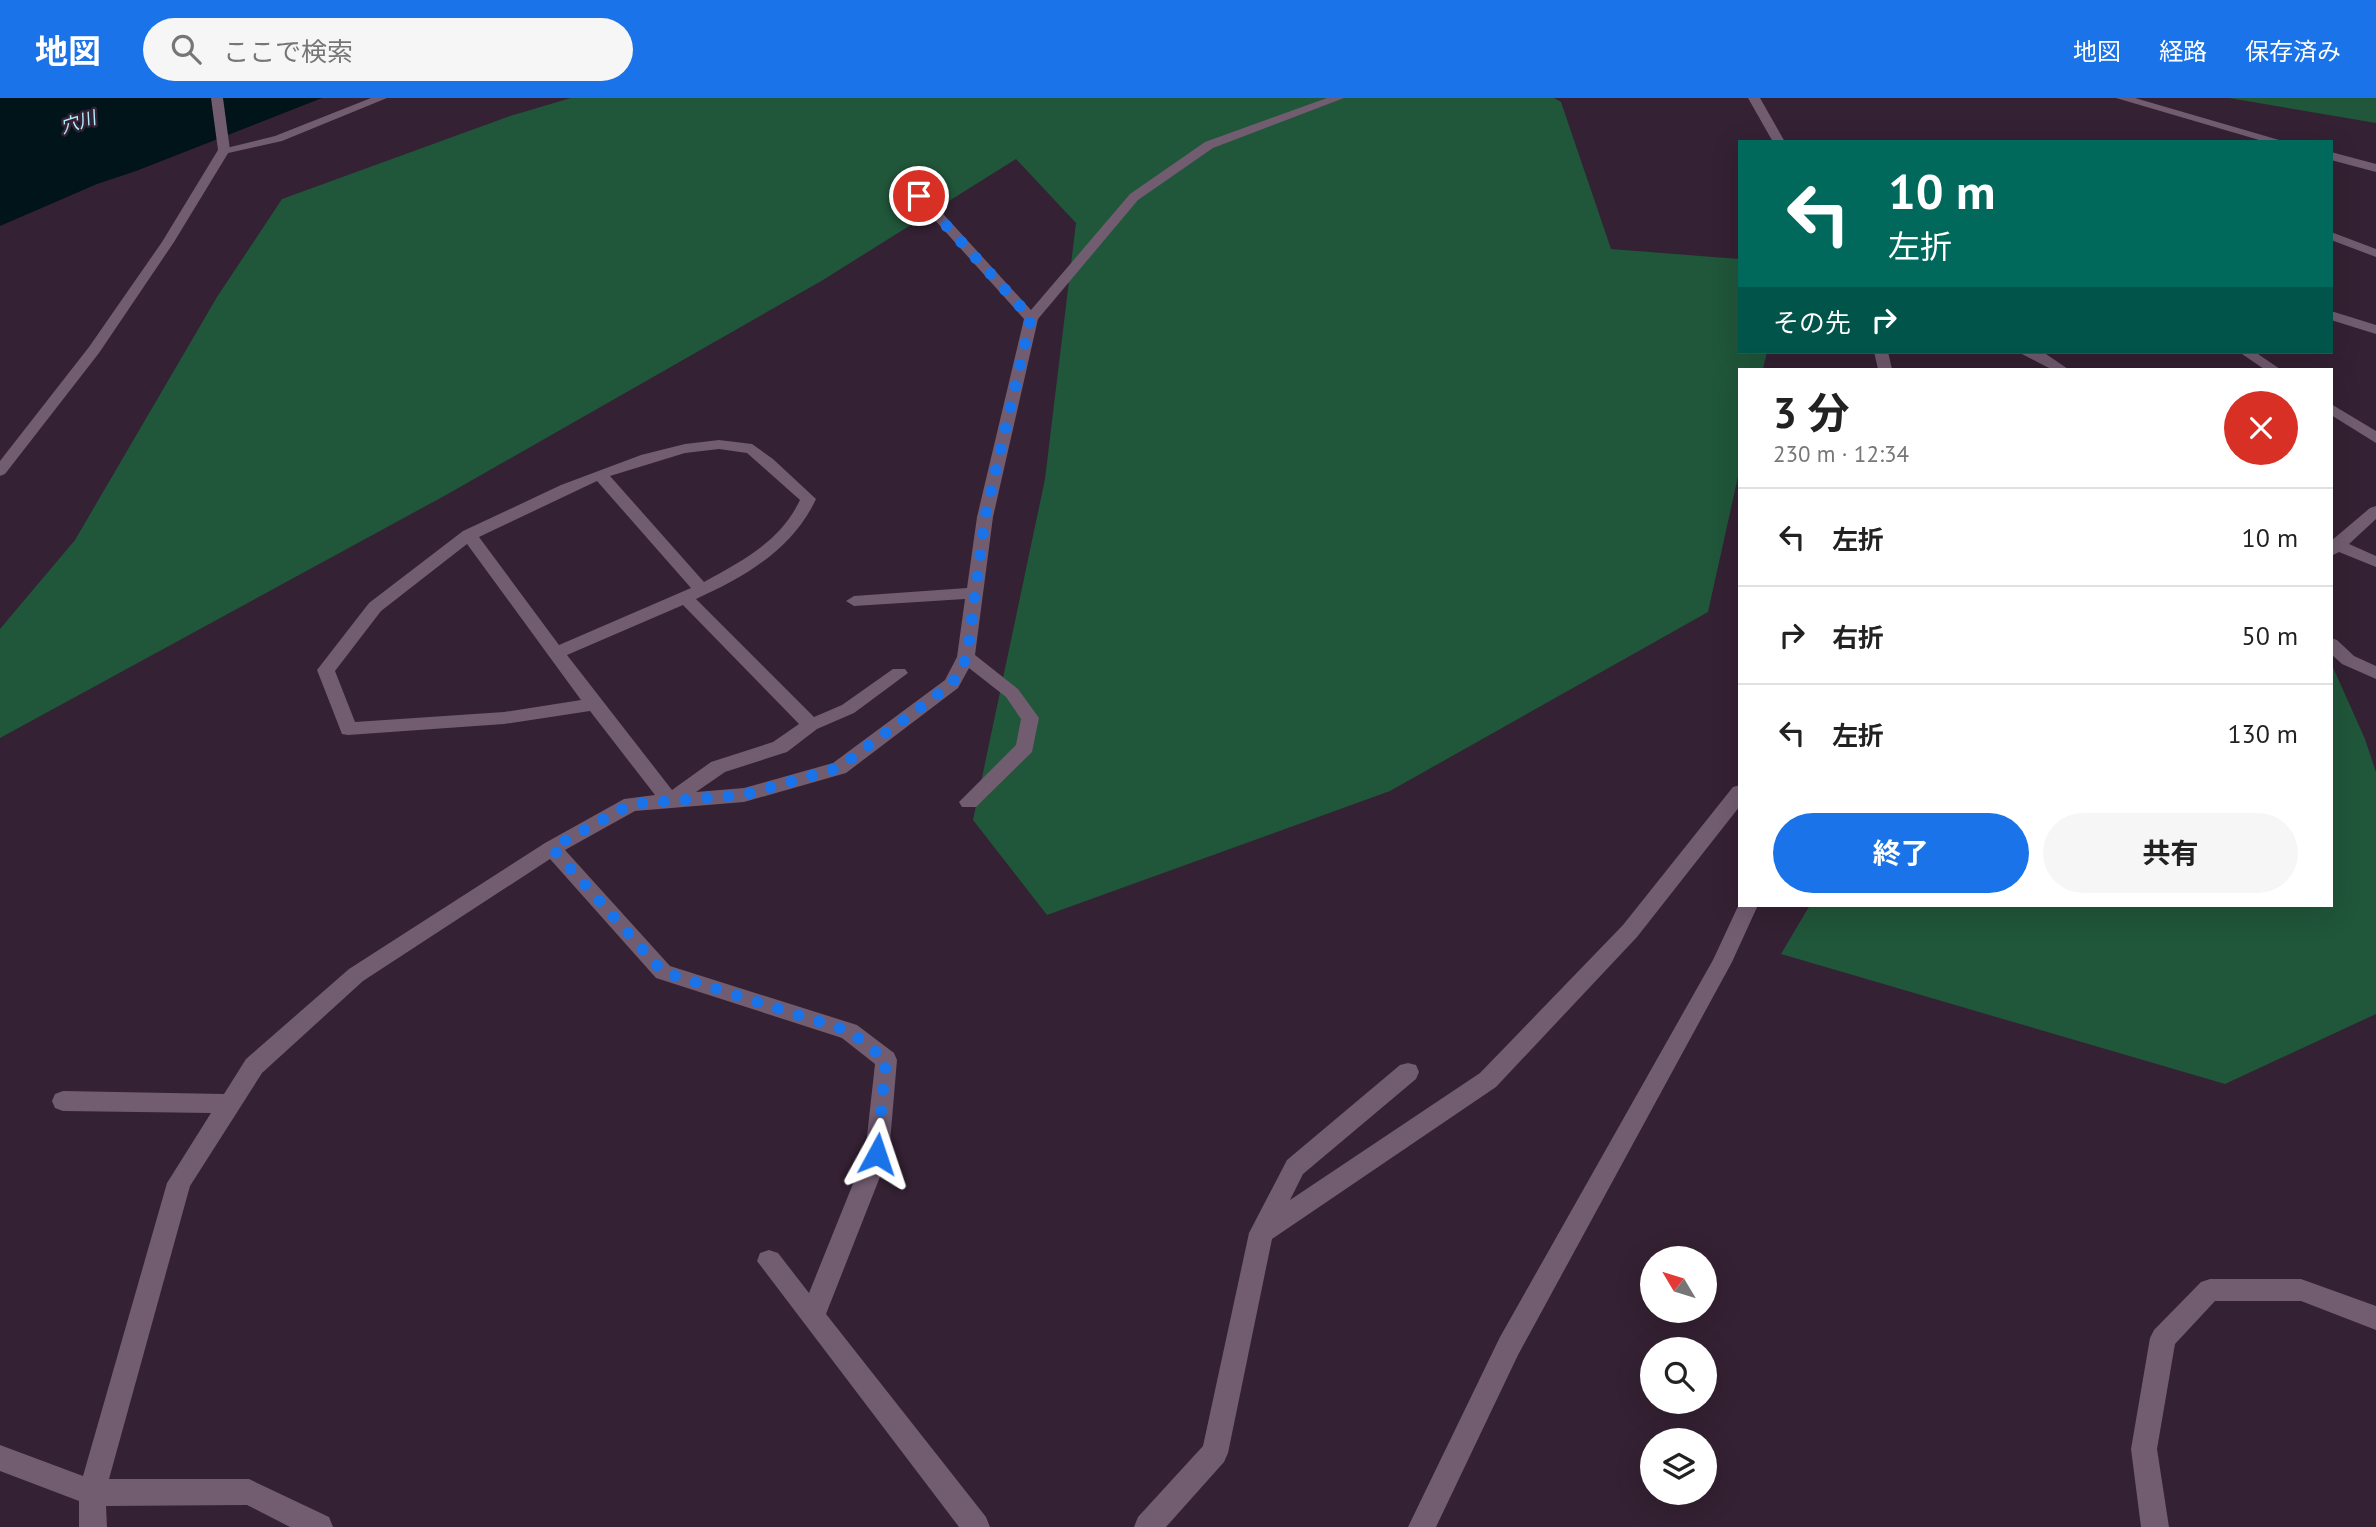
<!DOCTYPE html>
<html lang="ja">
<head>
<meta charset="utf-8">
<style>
	body { margin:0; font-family:"PT Sans","Noto Sans JP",sans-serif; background:#f6f6f6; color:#222; height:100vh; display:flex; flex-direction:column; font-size:26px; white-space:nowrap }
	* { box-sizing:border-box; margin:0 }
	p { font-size:23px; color:#767676 }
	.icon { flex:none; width:38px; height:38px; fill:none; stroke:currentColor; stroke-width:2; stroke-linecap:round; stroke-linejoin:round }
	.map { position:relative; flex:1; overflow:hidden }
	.side { position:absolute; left:1738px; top:270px; width:595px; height:539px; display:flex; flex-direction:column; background:#fff; border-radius:0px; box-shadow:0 7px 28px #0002 }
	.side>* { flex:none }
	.hud { position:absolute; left:1738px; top:42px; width:595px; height:214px; border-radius:0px; box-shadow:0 7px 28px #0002; background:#00695c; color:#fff; overflow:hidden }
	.needle { width:46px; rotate:308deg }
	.controls { position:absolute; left:1640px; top:1148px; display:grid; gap:14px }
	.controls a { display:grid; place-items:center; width:77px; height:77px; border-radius:50%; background:#fff; box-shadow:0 7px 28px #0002; font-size:35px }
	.pin { position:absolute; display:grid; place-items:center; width:60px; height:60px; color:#fff; margin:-30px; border:4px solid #fff; border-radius:50%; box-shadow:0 2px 7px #0007 }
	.me { position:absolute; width:77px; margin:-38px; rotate:5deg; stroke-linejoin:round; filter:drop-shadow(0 0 5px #0008) }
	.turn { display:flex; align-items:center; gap:24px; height:147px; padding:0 35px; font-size:32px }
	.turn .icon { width:91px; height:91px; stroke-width:2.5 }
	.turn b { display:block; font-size:49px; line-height:60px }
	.then { display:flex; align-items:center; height:66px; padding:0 35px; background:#0003; gap:14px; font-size:26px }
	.round { display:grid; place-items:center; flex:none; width:74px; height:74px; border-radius:37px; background:#f6f6f6 }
	.summary { display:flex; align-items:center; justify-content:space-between; height:119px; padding:0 35px }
	h1 { font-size:42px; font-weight:700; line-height:52px }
	.button { display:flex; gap:14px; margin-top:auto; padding:14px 35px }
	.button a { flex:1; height:80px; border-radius:42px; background:#1a73e8; color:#fff; font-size:28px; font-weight:700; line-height:80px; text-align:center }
	.button a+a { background:#f6f6f6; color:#222 }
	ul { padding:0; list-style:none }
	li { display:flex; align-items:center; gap:21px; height:98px; padding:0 35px; border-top:2px solid #e0e0e0 }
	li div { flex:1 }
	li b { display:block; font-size:26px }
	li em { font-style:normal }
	header { display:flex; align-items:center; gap:42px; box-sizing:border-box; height:98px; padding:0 35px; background:#1a73e8; color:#fff }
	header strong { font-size:33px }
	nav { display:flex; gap:38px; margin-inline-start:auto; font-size:24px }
	.search { width:490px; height:63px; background:#f6f6f6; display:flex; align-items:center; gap:18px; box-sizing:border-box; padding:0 24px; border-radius:38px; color:#767676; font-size:26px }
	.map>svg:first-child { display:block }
</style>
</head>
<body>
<header>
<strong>地図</strong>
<div class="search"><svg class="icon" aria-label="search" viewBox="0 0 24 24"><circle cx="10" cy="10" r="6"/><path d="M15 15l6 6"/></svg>ここで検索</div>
<nav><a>地図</a><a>経路</a><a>保存済み</a></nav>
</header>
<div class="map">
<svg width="2376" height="1429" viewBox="0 0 2376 1429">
	<rect width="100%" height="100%" fill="#342133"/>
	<g fill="#20563a">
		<path d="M571 0H1554L1561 4 1611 151 1739 161 1740 254H1767L1763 271H1740L1739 374 1708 514 1390 693 1047 817 973 722 1045 381 1076 125 1016 61 823 182 446 397 0 640V531L75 442 217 199 282 101 510 18Z"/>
		<path d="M2229 0H2376V25Z"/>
		<path d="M2331 565 2365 641 2376 674V916L2225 986 1781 856 1810 807H2331Z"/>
	</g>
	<path fill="#001419" d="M0 0H322L136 73 97 86 0 128Z"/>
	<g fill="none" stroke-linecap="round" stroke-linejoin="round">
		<g fill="#725c70" fill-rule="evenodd">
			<path d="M371 0H387L282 43 224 56 218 52 275 38Z"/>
			<path d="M1327 0H1344L1213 50 1138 102 1038 221 993 419 975 557 1018 591 1039 620 1032 654 976 709H962L959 704 1016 647 1021 621 1006 599 969 570 958 590 846 675 744 704 635 713 565 752 670 868 857 927 894 955 897 962 889 1056 826 1216 986 1419 990 1429H959L757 1163 760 1155 769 1152 778 1155 809 1195 865 1056 875 966 842 940 656 880 550 761 363 883 262 975 190 1088 109 1381H249L329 1419 333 1429H290L247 1407 106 1408 107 1429H79V1403L0 1373V1347L83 1378 167 1085 211 1015 63 1013 55 1010 52 1003 55 996 63 993 224 996 246 961 349 871 545 745 624 701 655 697 590 613 504 626 348 637 342 636 317 572 369 505 463 433 561 387 641 357 685 346 719 342 752 346 773 361 816 401C793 451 745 479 696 501L814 619 842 607 893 571H905L908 575 854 615 817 631 787 654 725 674 696 694 744 690 833 665 945 582 957 559 965 501 854 508 846 503 854 498 967 490 977 419 1024 221 916 101V95H924L1031 212 1130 96 1205 44ZM719 351 747 355 800 402C780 444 743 462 704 484L610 378 685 355ZM597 383 691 490 559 547 479 439ZM467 446 581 602 504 614 355 624 335 573 381 513ZM683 507 799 626 773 644 711 664 672 692 567 557Z"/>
			<path d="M2331 134 2376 151V159L2331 142Z"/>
			<path d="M2331 213 2376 227V236L2331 222Z"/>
			<path d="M2018 254 2046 256 2068 271H2051Z"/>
			<path d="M2239 254H2255L2280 271H2264Z"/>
			<path d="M2331 306 2376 333V345L2331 317Z"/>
			<path d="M2376 408V421L2349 446 2376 458V469L2339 454 2331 458V443L2370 410Z"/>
			<path d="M2331 540 2337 542 2354 558 2376 568V581L2342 566 2331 556Z"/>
			<path d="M1740 687V708L1637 839 1496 989 1272 1141 1228 1355 1224 1364 1166 1429H1134L1138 1419 1203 1348 1249 1135 1287 1062 1400 967 1408 965 1416 967 1419 974 1416 981 1303 1076 1290 1102 1480 975 1623 827 1733 689Z"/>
			<path d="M2210 1181H2301L2376 1208V1232L2301 1203H2215L2175 1246 2157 1351 2169 1429H2141L2131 1351 2150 1240 2154 1232 2201 1184Z"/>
		</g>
		<g fill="#725c70" fill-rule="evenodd">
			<path d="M211 0H223L230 52 174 144 99 255 5 376 0 378V363L89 249 162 144 218 52Z"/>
			<path d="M1748 0H1760L1785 44H1773Z"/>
			<path d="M2116 0H2135L2286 44H2266Z"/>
			<path d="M2331 54 2376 66V74L2331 62Z"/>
			<path d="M1874 254H1888L1892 271H1878Z"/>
			<path d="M1740 804V807H1758L1732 864 1518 1257 1436 1429H1408L1500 1239 1713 862Z"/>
		</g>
	</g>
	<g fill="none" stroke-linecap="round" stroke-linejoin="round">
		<path stroke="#1a73e8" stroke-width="12" stroke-dasharray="0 21.6" d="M877 1056 886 962 849 933 663 874 552 750 631 706 744 697 838 670 952 586 967 559 985 419 1031 220 919 98"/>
	</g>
	<g text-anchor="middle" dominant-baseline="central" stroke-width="5" stroke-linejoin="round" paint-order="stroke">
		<g font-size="18" font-style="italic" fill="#b1eefe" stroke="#342133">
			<text transform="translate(78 24) rotate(-17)">穴川</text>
		</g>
	</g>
</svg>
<div class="controls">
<a><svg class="needle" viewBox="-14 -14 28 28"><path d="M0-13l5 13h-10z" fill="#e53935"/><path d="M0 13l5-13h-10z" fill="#767676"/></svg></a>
<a><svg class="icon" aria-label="search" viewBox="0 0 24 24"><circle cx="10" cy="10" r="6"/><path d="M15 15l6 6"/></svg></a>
<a><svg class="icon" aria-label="layers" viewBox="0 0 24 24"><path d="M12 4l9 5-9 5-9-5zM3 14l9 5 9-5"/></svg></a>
</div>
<div class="pin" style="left:919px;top:98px;background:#d93025"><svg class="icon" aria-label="arrive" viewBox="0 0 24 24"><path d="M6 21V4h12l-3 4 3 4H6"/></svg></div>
<svg class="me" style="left:877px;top:1056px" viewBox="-20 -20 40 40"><path d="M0-17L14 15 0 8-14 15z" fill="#1a73e8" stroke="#fff" stroke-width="4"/></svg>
<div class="hud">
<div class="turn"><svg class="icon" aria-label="left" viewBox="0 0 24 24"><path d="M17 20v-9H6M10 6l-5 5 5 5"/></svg><div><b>10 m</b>左折</div></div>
<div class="then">その先<svg class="icon" aria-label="right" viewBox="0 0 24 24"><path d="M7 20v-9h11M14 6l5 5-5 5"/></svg></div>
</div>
<section class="side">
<div class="summary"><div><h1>3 分</h1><p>230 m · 12:34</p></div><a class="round" style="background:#d93025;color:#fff"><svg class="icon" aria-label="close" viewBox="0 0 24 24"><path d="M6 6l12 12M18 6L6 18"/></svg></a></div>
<ul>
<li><svg class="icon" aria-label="left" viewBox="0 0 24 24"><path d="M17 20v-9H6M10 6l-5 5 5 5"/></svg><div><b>左折</b></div><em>10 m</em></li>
<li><svg class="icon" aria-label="right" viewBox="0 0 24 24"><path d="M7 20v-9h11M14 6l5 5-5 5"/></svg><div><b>右折</b></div><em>50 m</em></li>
<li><svg class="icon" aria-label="left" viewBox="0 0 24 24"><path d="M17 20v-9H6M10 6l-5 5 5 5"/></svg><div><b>左折</b></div><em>130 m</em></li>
</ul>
<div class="button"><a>終了</a><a>共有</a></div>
</section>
</div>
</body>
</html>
